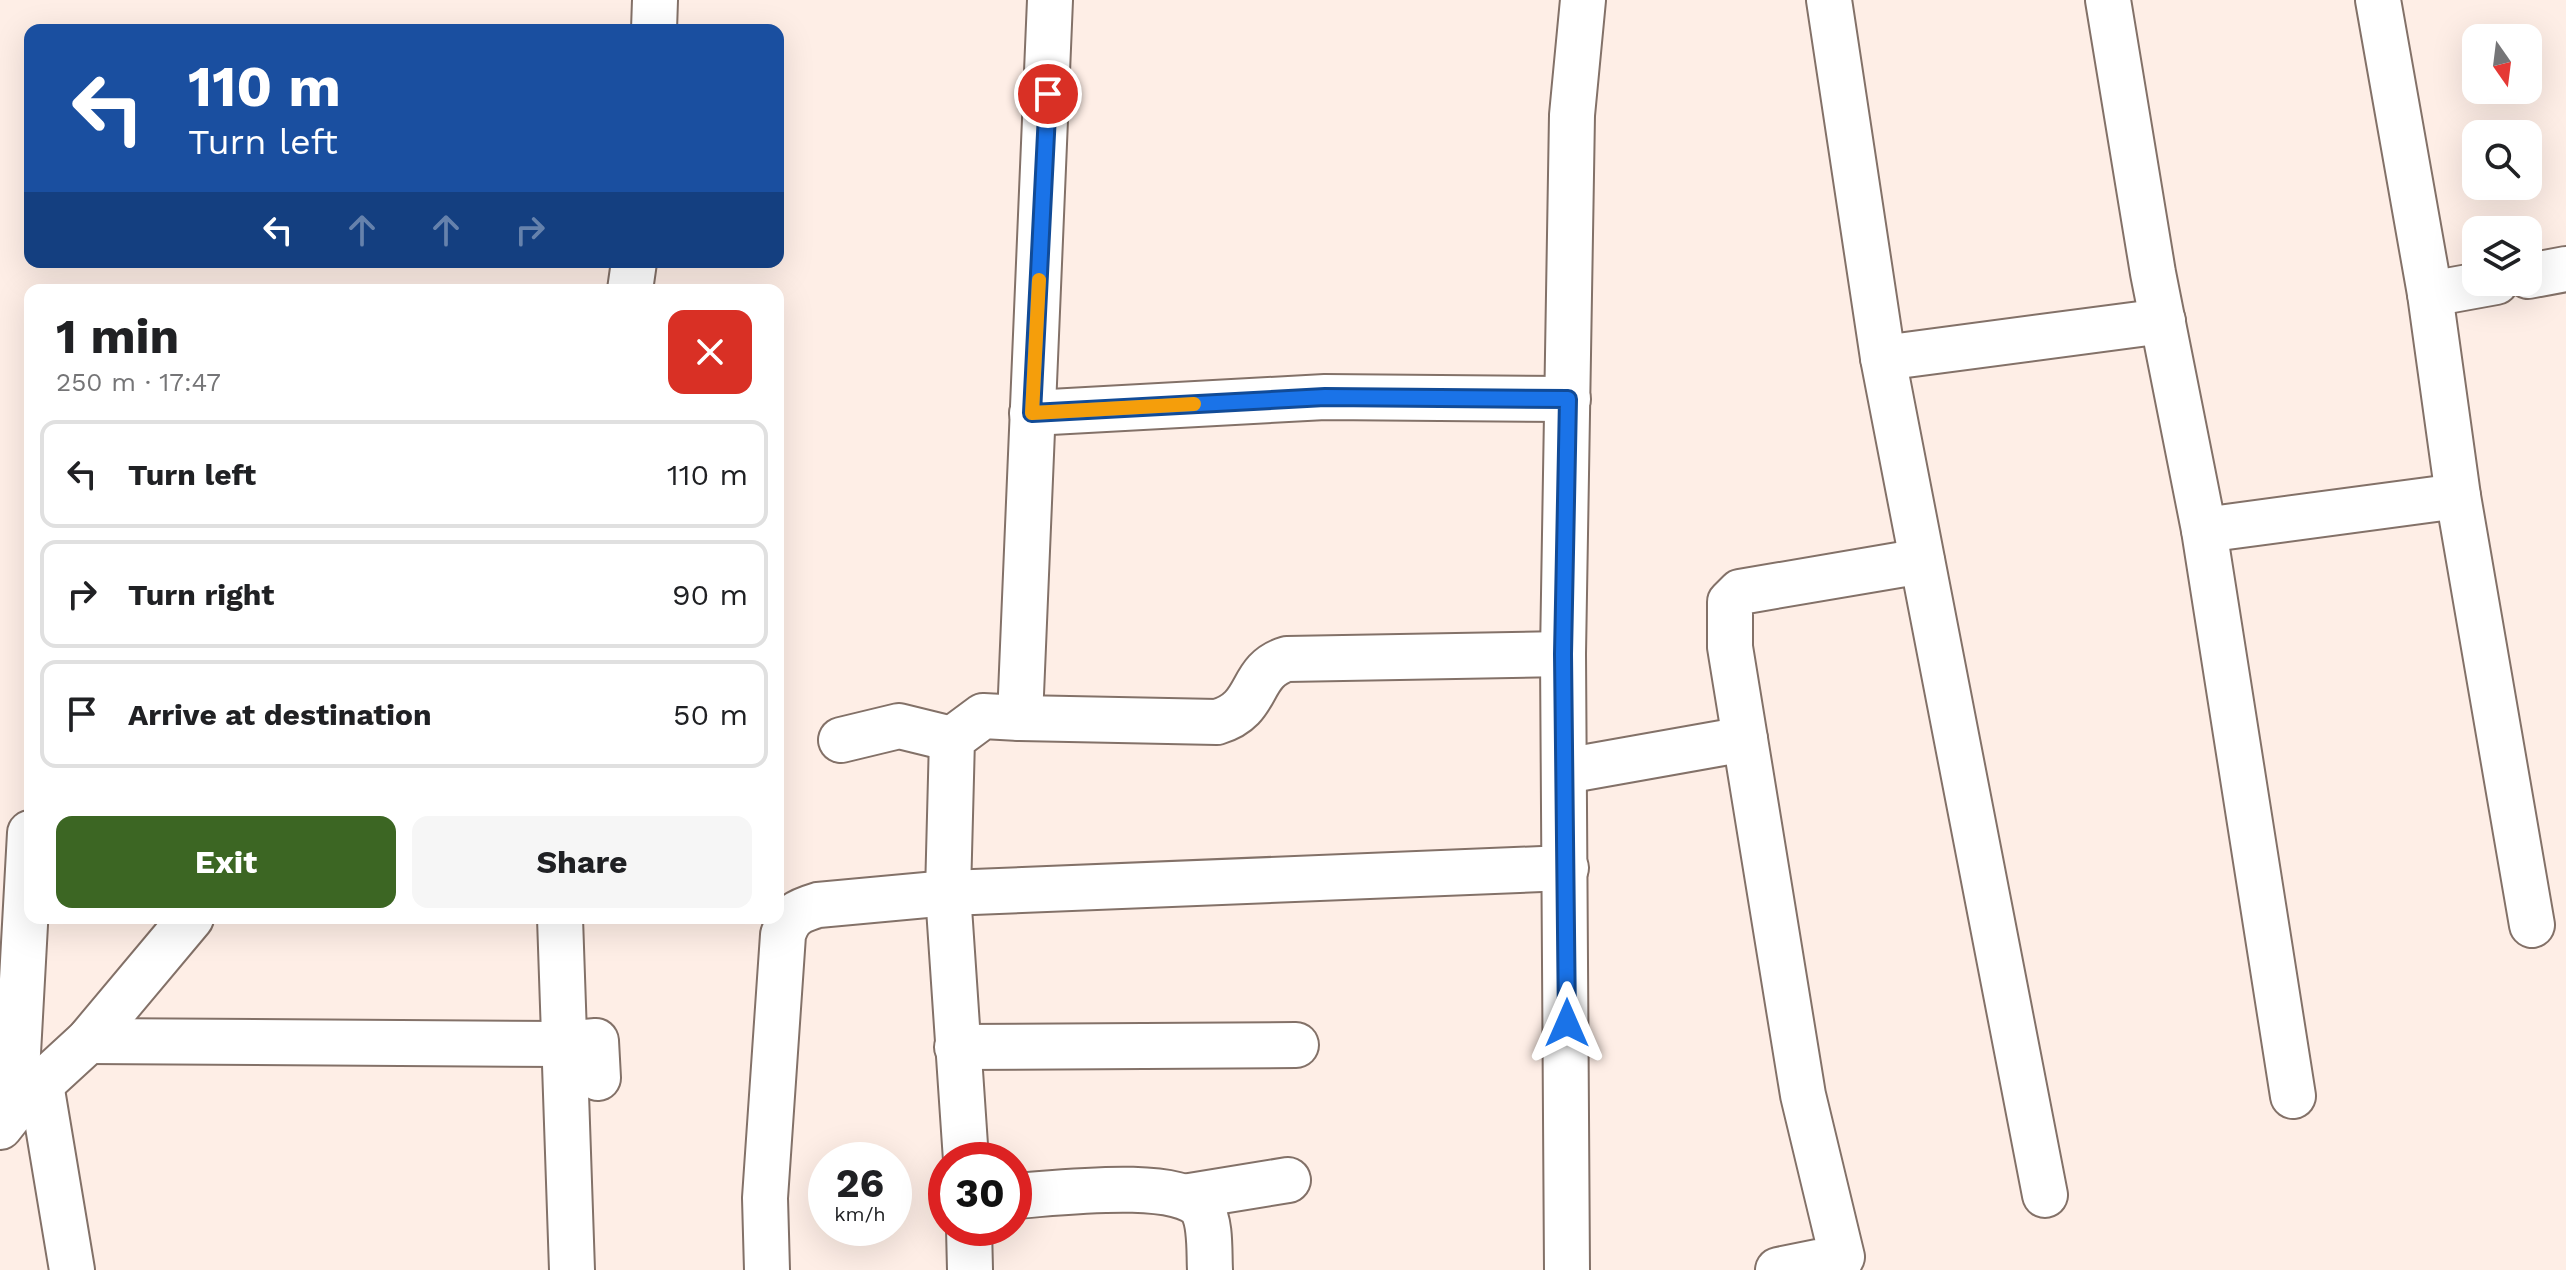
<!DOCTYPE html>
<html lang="en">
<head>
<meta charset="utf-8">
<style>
	body { margin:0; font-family:"Work Sans",sans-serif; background:#f6f6f6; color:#202124; height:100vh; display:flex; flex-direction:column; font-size:30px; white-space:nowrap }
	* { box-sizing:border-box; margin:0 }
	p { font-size:26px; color:#757577 }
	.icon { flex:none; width:44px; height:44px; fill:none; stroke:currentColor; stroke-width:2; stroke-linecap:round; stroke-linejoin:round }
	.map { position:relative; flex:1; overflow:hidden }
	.sheet { position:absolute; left:24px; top:284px; width:760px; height:640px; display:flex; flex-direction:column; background:#fff; border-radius:16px; box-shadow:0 8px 32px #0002 }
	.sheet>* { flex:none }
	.top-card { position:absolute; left:24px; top:24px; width:760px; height:244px; border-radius:16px; box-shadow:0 8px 32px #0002; background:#1a4fa0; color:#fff; overflow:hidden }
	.needle { width:52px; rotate:166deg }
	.buttons { position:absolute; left:2462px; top:24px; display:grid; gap:16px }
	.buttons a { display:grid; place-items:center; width:80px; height:80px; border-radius:16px; background:#fff; box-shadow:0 8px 32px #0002; font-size:40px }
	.speed { position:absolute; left:808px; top:1142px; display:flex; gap:16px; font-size:40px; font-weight:700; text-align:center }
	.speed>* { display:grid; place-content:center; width:104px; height:104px; border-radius:50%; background:#fff; box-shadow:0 8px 32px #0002; line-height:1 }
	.speed small { font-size:20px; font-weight:400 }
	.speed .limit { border:12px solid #d22; background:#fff; color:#111 }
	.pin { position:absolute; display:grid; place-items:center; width:68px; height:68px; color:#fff; margin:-34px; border:4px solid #fff; border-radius:50%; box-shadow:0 2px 8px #0007 }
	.me { position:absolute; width:88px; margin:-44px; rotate:0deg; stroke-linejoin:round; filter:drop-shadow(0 0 6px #0008) }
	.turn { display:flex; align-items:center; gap:28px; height:168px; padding:0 32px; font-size:36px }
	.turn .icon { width:104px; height:104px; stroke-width:2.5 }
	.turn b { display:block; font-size:56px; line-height:68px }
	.lanes { display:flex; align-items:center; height:76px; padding:0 32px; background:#0003; justify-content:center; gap:40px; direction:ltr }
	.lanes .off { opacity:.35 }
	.round { display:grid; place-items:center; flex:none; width:84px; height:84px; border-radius:16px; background:#f6f6f6 }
	.overview { display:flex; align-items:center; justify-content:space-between; height:136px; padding:0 32px }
	h1 { font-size:48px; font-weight:700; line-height:60px }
	.action { display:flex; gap:16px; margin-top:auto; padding:16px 32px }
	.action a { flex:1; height:92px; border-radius:16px; background:#3c6623; color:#fff; font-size:32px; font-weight:700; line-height:92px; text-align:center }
	.action a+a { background:#f6f6f6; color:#202124 }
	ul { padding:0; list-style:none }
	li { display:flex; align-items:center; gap:24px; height:108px; margin:0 16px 12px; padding:0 16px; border:4px solid #e0e0e0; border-radius:16px }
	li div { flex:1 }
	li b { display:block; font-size:30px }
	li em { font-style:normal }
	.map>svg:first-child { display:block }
</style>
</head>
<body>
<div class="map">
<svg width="2566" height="1270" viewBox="0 0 2566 1270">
	<rect width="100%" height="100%" fill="#feeee6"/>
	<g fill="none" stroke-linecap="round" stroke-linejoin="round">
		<g stroke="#837168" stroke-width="48">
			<g id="street">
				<path d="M1829 0 1883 358 2045 1195"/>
				<path d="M2108 0 2153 273 2204 530 2293 1096"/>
				<path d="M2378 0 2430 294 2458 496 2532 925"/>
				<path d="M654 30 655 0"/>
				<path d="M2528 276 2566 269"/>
				<path d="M630 290 634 262"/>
				<path d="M2430 294 2496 282"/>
				<path d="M1883 358 2163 321"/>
				<path d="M1032 413 1325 397 1568 399"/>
				<path d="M2204 530 2458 496"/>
				<path d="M1020 718 1217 722C1262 709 1247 671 1287 659L1563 654"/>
				<path d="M841 740 899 726 952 739"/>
				<path d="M1565 771 1745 739"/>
				<path d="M560 918 572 1270"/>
				<path d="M88 1041 562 1044 596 1041 598 1078"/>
				<path d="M957 1047 1296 1045"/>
				<path d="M41 1084 72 1270"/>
				<path d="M15 1108 30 833"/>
				<path d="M0 1127 15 1108 88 1041 191 918"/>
				<path d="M966 1160 948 893 952 739 983 716 1020 718 1050 0"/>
				<path d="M1014 1196C1052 1194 1181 1177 1202 1209 1211 1224 1209 1252 1210 1270"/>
				<path d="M1190 1196 1288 1180"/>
				<path d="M969 1228 970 1270"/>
				<path d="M767 1270 765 1198 783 935C789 915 798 911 818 905L948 893 1566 868"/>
				<path d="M1567 1270 1563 654 1572 115 1583 0"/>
				<path d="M1778 1270 1842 1257 1803 1095 1730 647V602L1740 592 1922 561"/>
			</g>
		</g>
		<use href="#street" stroke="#fff" stroke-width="44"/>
	</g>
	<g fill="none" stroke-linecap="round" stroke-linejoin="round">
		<g stroke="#114b97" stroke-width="20">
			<path id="route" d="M1048 94 1032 413 1325 397 1568 399 1563 654 1567 1023"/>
		</g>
		<use href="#route" stroke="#1a73e8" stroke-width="14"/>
		<path stroke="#f59e0b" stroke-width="14" d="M1039 280 1032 413 1194 404"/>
	</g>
</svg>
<div class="buttons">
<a><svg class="needle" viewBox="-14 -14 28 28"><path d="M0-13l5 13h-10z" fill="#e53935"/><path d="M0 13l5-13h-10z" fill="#757577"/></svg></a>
<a><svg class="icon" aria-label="search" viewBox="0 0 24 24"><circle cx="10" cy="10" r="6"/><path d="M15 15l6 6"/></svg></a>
<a><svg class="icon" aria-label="layers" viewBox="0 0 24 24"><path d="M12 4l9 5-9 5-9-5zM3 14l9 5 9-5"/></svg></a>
</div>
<div class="speed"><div>26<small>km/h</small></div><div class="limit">30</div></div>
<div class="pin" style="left:1048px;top:94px;background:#d93025"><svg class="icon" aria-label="arrive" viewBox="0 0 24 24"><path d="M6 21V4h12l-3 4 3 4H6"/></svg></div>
<svg class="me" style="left:1567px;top:1023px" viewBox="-20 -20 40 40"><path d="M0-17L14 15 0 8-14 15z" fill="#1a73e8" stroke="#fff" stroke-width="4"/></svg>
<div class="top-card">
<div class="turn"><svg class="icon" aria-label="left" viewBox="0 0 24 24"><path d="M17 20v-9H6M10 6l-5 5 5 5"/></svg><div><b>110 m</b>Turn left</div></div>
<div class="lanes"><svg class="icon" aria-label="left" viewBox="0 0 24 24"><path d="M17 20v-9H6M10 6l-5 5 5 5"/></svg><svg class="icon off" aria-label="ahead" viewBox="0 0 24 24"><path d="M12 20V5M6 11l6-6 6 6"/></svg><svg class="icon off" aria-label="ahead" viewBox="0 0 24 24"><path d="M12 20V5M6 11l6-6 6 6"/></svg><svg class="icon off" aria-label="right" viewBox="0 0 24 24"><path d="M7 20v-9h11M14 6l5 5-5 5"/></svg></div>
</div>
<section class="sheet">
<div class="overview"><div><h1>1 min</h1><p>250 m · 17:47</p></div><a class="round" style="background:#d93025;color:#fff"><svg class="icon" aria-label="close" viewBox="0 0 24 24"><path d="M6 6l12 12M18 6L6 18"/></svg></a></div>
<ul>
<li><svg class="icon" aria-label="left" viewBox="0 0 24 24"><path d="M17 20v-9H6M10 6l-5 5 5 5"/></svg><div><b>Turn left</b></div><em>110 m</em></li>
<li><svg class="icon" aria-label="right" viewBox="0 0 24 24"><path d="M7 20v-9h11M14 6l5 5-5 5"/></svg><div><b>Turn right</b></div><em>90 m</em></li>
<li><svg class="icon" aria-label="arrive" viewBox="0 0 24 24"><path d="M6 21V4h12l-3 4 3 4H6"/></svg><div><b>Arrive at destination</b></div><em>50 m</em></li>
</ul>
<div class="action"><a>Exit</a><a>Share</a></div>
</section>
</div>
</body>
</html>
